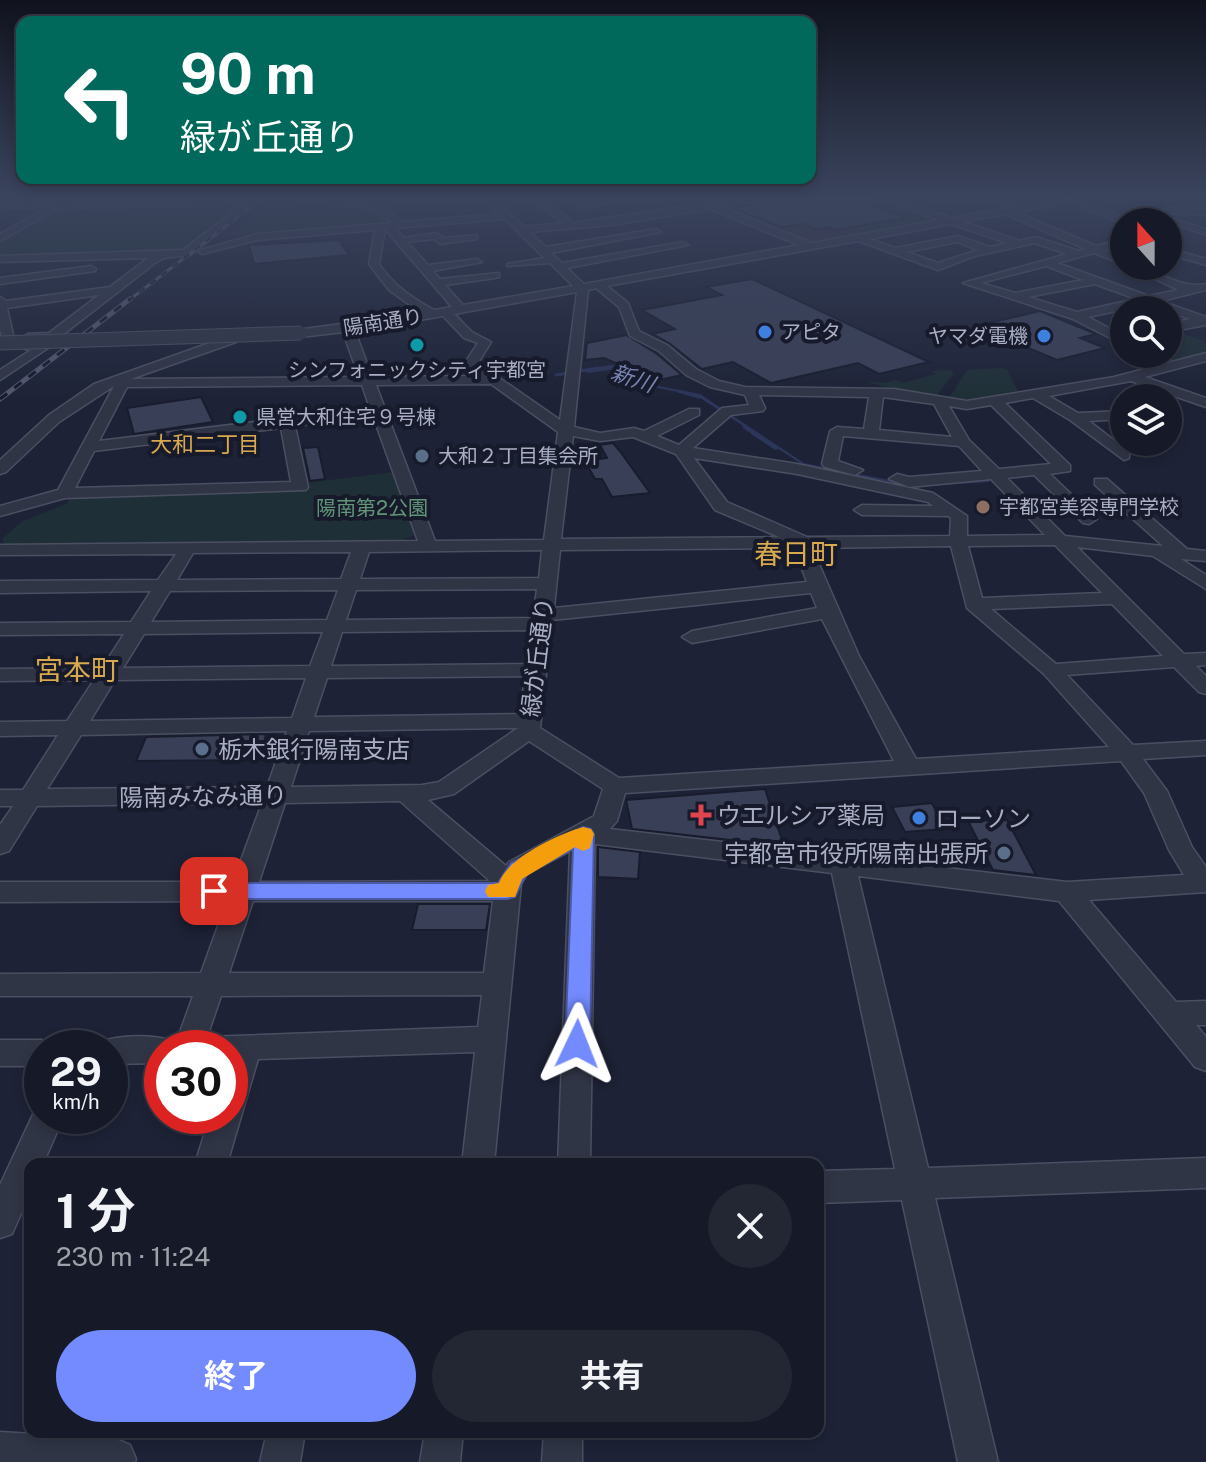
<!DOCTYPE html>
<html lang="ja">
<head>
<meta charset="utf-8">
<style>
	body { margin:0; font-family:"Public Sans","Noto Sans JP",sans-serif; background:#232734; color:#f1f3f6; height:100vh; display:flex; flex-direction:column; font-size:30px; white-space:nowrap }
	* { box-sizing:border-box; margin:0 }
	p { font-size:26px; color:#9ea1a8 }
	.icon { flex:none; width:44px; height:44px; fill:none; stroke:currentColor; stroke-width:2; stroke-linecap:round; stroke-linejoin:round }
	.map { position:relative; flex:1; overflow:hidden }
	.details { position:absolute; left:24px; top:1158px; width:800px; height:280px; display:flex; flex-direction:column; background:#161a28; border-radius:16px; box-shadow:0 4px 12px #0003,0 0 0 2px #353845 }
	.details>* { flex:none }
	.banner { position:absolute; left:16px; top:16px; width:800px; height:168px; border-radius:16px; box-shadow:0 4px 12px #0003,0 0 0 2px #353845; background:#00695c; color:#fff; overflow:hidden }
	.needle { width:52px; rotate:339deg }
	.controls { position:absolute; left:1110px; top:208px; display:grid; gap:16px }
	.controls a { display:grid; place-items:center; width:72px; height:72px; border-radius:50%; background:#161a28; box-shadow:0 4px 12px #0003,0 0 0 2px #353845; font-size:40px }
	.speed { position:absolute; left:24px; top:1030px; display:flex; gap:16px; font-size:40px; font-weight:700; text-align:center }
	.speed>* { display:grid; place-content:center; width:104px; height:104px; border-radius:50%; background:#161a28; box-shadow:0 4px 12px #0003,0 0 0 2px #353845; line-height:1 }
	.speed small { font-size:20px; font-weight:400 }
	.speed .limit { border:12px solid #d22; background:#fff; color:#111 }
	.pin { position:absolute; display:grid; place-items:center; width:68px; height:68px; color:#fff; margin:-34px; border-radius:16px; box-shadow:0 4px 12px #0006 }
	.me { position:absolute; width:88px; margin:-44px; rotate:2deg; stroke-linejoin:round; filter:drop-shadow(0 0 6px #0008) }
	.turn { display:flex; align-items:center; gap:28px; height:168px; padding:0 32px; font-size:36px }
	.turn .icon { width:104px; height:104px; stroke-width:2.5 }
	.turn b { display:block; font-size:56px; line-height:68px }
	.round { display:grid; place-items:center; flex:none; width:84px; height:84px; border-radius:42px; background:#232734 }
	.head { display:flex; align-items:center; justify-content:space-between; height:136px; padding:0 32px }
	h1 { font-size:48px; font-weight:700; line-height:60px }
	.button { display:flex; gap:16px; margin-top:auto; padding:16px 32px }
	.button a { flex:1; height:92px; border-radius:48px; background:#748bff; color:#fff; font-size:32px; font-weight:700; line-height:92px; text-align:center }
	.button a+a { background:#232734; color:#f1f3f6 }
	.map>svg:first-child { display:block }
</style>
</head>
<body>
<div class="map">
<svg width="1206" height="1462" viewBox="0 0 1206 1462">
	<rect width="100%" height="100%" fill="#1d2236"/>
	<path fill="#2e2937" d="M777 196H866L936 219 808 244 717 206Z"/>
	<g fill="#1f2f37">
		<path d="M298 199C329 205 358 199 385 219L382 225 229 236 270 200Z"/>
		<path d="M249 202 187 249 0 258V242L58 209Z"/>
		<path d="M910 211 936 219 849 235 870 229 862 226 850 227 904 218 892 213Z"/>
		<path d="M1173 330 1206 342V354L1173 362 1154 354H1168V331Z"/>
		<path d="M1001 368 1007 370 1019 393 979 403 949 398 967 370Z"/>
		<path d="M950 370 954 373 937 395C923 393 879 387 866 381L885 383 896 380 902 383 936 374 931 371Z"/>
		<path d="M395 472 418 534 395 542 6 546 2 539 21 522 68 503 69 496 304 483Z"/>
	</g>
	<path fill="#2c355a" d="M610 365 625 366 649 384 700 394 804 463 909 484 987 479 990 482 912 487 803 465 697 396 648 386 615 369 588 373 585 370Z"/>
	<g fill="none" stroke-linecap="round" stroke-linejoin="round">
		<path stroke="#2c355a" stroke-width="2" d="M444 297 446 301"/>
		<g stroke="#2c355a" stroke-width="3">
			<path d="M445 299 463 324"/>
			<path d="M556 375 598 368"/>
			<path d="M678 391 699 397"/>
			<path d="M744 427 756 435"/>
		</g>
		<path stroke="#2c355a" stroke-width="4" d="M753 433 776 448"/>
	</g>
	<g fill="#393f57" stroke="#181c2d" stroke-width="2">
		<path d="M792 196H870L882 202 873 205 906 218 835 230 828 227 817 229 803 224 781 227 733 208Z"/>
		<path d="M339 240 349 255 254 264 249 245Z"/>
		<path d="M752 279 929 362 879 374 858 363 771 383 733 362 702 369 698 366 669 343 652 334 675 329 642 310 722 295 706 287Z"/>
		<path d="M1040 311 1096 334 1080 338 1105 348 1057 360 976 326Z"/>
		<path d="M626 335 657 354 682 375 646 383 623 366 604 358 585 360 587 343Z"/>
		<path d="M201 397 213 422 134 434 127 408Z"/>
		<path d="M613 443 619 450 650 493 612 497 602 479H595L585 461 607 458 600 445Z"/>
		<path d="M318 447 325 479 310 481 303 448Z"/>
		<path d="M266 734 260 760 136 761 146 737Z"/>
		<path d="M765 789 784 846 632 829 626 800Z"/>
		<path d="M932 803 945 829 905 832 892 807Z"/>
		<path d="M1007 820 1036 875 993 870 968 821Z"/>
		<path d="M598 847 640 852 638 879 598 877Z"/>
		<path d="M418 904H490L486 930H412Z"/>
	</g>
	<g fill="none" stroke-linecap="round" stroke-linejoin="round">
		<g stroke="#4b4f62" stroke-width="3">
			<g id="minor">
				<path d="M160 196H168L167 200 265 196 190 255 164 258 155 263 56 340 28 342 22 338 28 334 49 333 99 295 7 308 14 339 4 342 0 330V297L6 301 110 287 148 258 0 262V256L183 250 245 203 57 209 0 241V234L45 209 0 207V201L65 204 158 200Z"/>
				<path d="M302 196 335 200 361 196 356 199 384 208 402 222 499 214 481 196H491L524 227 562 223 528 196C547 196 559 210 572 223L758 196H778L722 207 812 243 939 220 873 196H886L952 218 1014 207 979 196C995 196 1008 202 1024 205 1043 207 1073 196 1095 196L1083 200 1124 218 1163 216 1206 229V235L1168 222 1123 224 1072 202 1016 212 1096 246 1124 239V245L1105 250 1124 258V265L1094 253 1057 263 1149 296 1178 290 1128 266C1156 266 1178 290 1206 284V290L1161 301 1206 317V325L1168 332V324L1190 319 1148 304 1088 317 1124 336V345L1073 319 963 283 1067 254 1035 243 975 256 938 270 858 241 607 286 628 303 639 331 667 345 696 369 719 381 745 387 894 389 967 401 1114 377 1206 353V361L1145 377 1206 398V407L1131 381 1049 396 1078 413 1124 411V419L1089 421 1129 452V458L1124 460 1070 420 1033 398 1005 403 1070 465V471L1050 474 1097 519 1089 524 1083 523 1034 475 1007 478 1065 536 1163 546 1095 485V479H1107L1187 549 1206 551V561L1181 559 1206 575V589L1153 556 1077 547 1184 654 1206 653V665L1196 666 1206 676V694L1199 692 1174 667 1067 675 1133 745 1206 741V755L1143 759 1167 791 1192 847 1206 867V892L1089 900 1176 1002 1206 1001V1025H1196L1206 1037V1071L1195 1067 1059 901 858 876 928 1168 1206 1158V1188L935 1198 998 1462H958L902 1200 818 1203V1171L895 1169 832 873 595 844 590 1164H558L570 851 527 874 521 884 494 1164H462L475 1052 258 1059 227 1164H195L210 1116H230V1048H162V1063L110 1064V1048H97L99 1042C120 1035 152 1034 173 1041L175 1046 193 996H0V974L201 973 227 901 0 902V882H233L262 803 37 806 9 851 0 854V825L13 806H0V790H23L58 735 0 736V722L67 721 94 680 0 681V669L102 668 124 634 0 635V623L131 622 151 591 0 593V581L158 580 176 554 0 555V545L418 541 373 416 295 426 308 487 306 490 65 498 0 516V506L58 490 114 386 59 422 6 472 0 474V460L49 415 94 384 232 335 236 336V342L131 379 359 377 343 332 301 337 297 336V330L421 313 389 290 369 264 375 230 258 240 202 254 197 251 258 234 392 223 378 212 360 206 299 201ZM710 209 799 245 584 284 567 268 688 245 683 242 562 263 551 253 661 232 656 229 546 247 530 232 612 225ZM1005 214 1085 249 1079 251 1036 237 1020 241 963 222ZM505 219 544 258 507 264 508 266 550 263 573 286 463 305 445 285 495 278 499 277V273L440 279 433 271 482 262 477 259 428 265 407 242 434 239 441 244 477 239V235L443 238 436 233 404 238 395 228ZM951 224 1007 243 990 247 958 236 895 248 870 239ZM385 229 452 307 434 310C412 298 393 285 379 264ZM957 242 978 250 938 263 907 252ZM1046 266 1083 280 1015 293 981 283ZM1095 284 1136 299 1077 312 1028 297ZM596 288 619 307 630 336 659 351 686 375 710 387 745 395 749 405 722 408 679 445 657 436 699 415V409H689L644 431 634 428 600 433 574 427 588 290ZM577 292 560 420 478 363 491 342 472 332 454 314ZM443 316 464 338 478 343 464 364 479 376 372 377 355 331ZM491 384 558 432 544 540 435 541 376 385ZM362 385 370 408 99 441 127 387ZM759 395 869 397 864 429 837 427 830 431 822 464 825 467 855 475 863 470 838 461 843 436 959 446 982 471 909 477 897 474 889 479 909 487 991 479 1045 535 967 536V516L933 493 797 464 693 448 731 415 763 411 765 408ZM883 397 934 404 952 437 879 430ZM991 405 1051 464 999 469 969 440 949 406 967 409ZM281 428 291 482 75 488 94 451ZM573 436 600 441 633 437 676 454 715 510 779 537 561 539ZM694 458 797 474 928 502 933 506 862 505 854 510 862 515 948 516 951 518 950 536 807 537 727 502ZM1055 545 1102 593 982 598 968 546ZM951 546 967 608 1044 674 1109 747 916 759 859 656 812 548ZM794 548 807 582 554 608 560 550ZM542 550 539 578 360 579 369 552ZM351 552 341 579 177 580 193 553ZM537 589 533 618 346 620 356 590ZM338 590 327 620 151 622 170 591ZM811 593 817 608 692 631 682 637 692 643 822 619 894 761 619 778 540 728 552 620ZM1112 604 1163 656 1056 664 991 609ZM532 630 527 664 331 666 342 632ZM323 632 310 666 123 668 144 634ZM525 676 520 714 314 717 327 678ZM306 678 292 718 90 721 115 680ZM518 728 439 782 422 785 291 787 309 731ZM287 731 267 787 47 789 81 735ZM529 741 603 789 594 816 509 862 506 866 428 800 454 794ZM1121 761 1144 793 1169 850 1184 875 1067 882 610 829 617 821 625 793ZM400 801 490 881 259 882 285 803ZM253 901H493L484 973H229ZM482 995 478 1027 207 1037 221 996Z"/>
				<path d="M395 196H411L421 200 416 203Z"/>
				<path d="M558 196H570L583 202 647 196 582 208Z"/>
				<path d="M1166 208 1206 209V215L1163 213Z"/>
				<path d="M1168 248 1206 259V265L1168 254Z"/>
				<path d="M91 266 96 269 95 271 0 284V278Z"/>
				<path d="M25 343 45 342 51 346 0 380V370L31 350 25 349Z"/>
				<path d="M1168 410 1178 411 1180 414 1168 418Z"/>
				<path d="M0 1040H42L54 1048H42V1066H0Z"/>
				<path d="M42 1104V1116H64L43 1164H30V1193L12 1234 0 1238V1185L37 1106Z"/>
				<path d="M0 1432 116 1439 130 1445 136 1459 135 1462H0Z"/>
				<path d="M267 1432H305L300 1462H260Z"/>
				<path d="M425 1432H463L460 1462H420Z"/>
				<path d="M544 1432H582V1462H542Z"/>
			</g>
		</g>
		<use href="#minor" fill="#303546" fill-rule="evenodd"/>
		<g stroke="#52576e" stroke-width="3">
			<path id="rail-far1" d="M128 301 265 196"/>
		</g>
		<g stroke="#52576e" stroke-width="5">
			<path id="rail" d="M0 399 130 299"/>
		</g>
		<use href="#rail-far1" stroke="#161a2a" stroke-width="2" stroke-dasharray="7" stroke-linecap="butt"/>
		<use href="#rail" stroke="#161a2a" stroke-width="3" stroke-dasharray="9" stroke-linecap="butt"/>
		<g stroke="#4b4f62" stroke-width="15" stroke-linecap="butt">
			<path id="minor-bridge" d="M0 343 301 333"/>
		</g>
		<use href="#minor-bridge" stroke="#303546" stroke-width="13"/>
	</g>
	<linearGradient id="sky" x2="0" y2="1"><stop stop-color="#10131e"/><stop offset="0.49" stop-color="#3a445d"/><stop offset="1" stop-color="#3a445d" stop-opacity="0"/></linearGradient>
	<rect width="1206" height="401" fill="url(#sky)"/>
	<path fill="#748bff" stroke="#4b5aa6" stroke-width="2" d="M583 827 591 829 594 834 590 1044 586 1052 577 1055 569 1052 565 1044 573 849 526 874 515 897 507 899H214L207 896 203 891 207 885 214 883H498L511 863Z"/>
	<path fill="#f59e0b" d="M583 827 591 829 594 834 590 848 583 851 575 847 522 879 515 897H488L485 891 488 885 499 883C507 858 559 834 583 827Z"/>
	<g fill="#3f7fe0" stroke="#161a2a" stroke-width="3">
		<circle cx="765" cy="332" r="8"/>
		<circle cx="1044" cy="336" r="8"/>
		<circle cx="919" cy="818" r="8"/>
	</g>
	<g fill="#0f9aa8" stroke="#161a2a" stroke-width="3">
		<circle cx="417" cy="345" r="8"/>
		<circle cx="240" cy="417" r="8"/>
	</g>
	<g fill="#5c6f8a" stroke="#161a2a" stroke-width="3">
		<circle cx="422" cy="456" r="8"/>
		<circle cx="202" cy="749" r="8"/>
		<circle cx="1004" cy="853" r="8"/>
	</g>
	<circle fill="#8d6e63" stroke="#161a2a" stroke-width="3" cx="983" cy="507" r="8"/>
	<path fill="#e0444e" stroke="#161a2a" stroke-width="3" d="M697 803h8v8h8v8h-8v8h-8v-8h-8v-8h8z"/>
	<g text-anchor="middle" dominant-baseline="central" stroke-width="8" stroke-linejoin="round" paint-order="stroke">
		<g font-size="20" fill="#aaaec4" stroke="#161a2a">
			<text transform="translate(383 322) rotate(-9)">陽南通り</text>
		</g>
		<g font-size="20" fill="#aaaec4" stroke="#161a2a" text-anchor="start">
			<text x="781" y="332">アピタ</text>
			<text x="1028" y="336" text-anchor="end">ヤマダ電機</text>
			<text x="417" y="370" text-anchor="middle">シンフォニックシティ宇都宮</text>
			<text x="256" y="417">県営大和住宅９号棟</text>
			<text x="438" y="456">大和２丁目集会所</text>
			<text x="999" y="507">宇都宮美容専門学校</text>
		</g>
		<g font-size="20" fill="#619578" stroke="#161a2a">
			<text x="372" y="508">陽南第2公園</text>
		</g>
		<g font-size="22" font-style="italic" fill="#7884b3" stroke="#161a2a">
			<text transform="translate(633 378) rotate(19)">新川</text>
		</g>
		<g font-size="22" fill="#d9a94f" stroke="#161a2a">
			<text x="205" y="444">大和二丁目</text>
		</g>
		<g font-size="24" fill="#aaaec4" stroke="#161a2a">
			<text transform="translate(537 657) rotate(-83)">緑が丘通り</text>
			<text transform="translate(203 796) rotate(-1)">陽南みなみ通り</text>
		</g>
		<g font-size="24" fill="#aaaec4" stroke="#161a2a" text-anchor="start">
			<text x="218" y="749">栃木銀行陽南支店</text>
			<text x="717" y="815">ウエルシア薬局</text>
			<text x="935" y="818">ローソン</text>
			<text x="988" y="853" text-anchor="end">宇都宮市役所陽南出張所</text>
		</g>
		<g font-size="28" fill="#d9a94f" stroke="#161a2a">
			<text x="796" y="553">春日町</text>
			<text x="77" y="669">宮本町</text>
		</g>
	</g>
</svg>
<div class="controls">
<a><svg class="needle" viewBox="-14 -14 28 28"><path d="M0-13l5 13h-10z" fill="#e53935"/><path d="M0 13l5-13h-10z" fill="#9ea1a8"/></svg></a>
<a><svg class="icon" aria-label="search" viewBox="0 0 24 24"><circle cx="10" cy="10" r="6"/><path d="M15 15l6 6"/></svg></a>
<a><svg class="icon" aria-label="layers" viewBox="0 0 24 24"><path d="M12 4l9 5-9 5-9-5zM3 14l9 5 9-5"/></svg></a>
</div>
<div class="speed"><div>29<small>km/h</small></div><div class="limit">30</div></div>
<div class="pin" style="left:214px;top:891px;background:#d93025"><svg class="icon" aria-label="arrive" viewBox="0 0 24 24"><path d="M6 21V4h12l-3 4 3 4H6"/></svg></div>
<svg class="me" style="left:577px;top:1044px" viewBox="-20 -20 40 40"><path d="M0-17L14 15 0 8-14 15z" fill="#748bff" stroke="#fff" stroke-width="4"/></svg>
<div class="banner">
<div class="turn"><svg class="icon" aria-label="left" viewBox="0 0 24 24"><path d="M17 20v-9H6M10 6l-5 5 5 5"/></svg><div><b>90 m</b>緑が丘通り</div></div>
</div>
<section class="details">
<div class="head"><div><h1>1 分</h1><p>230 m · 11:24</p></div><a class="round"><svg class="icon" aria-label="close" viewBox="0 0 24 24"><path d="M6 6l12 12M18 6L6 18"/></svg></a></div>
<div class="button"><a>終了</a><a>共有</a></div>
</section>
</div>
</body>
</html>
